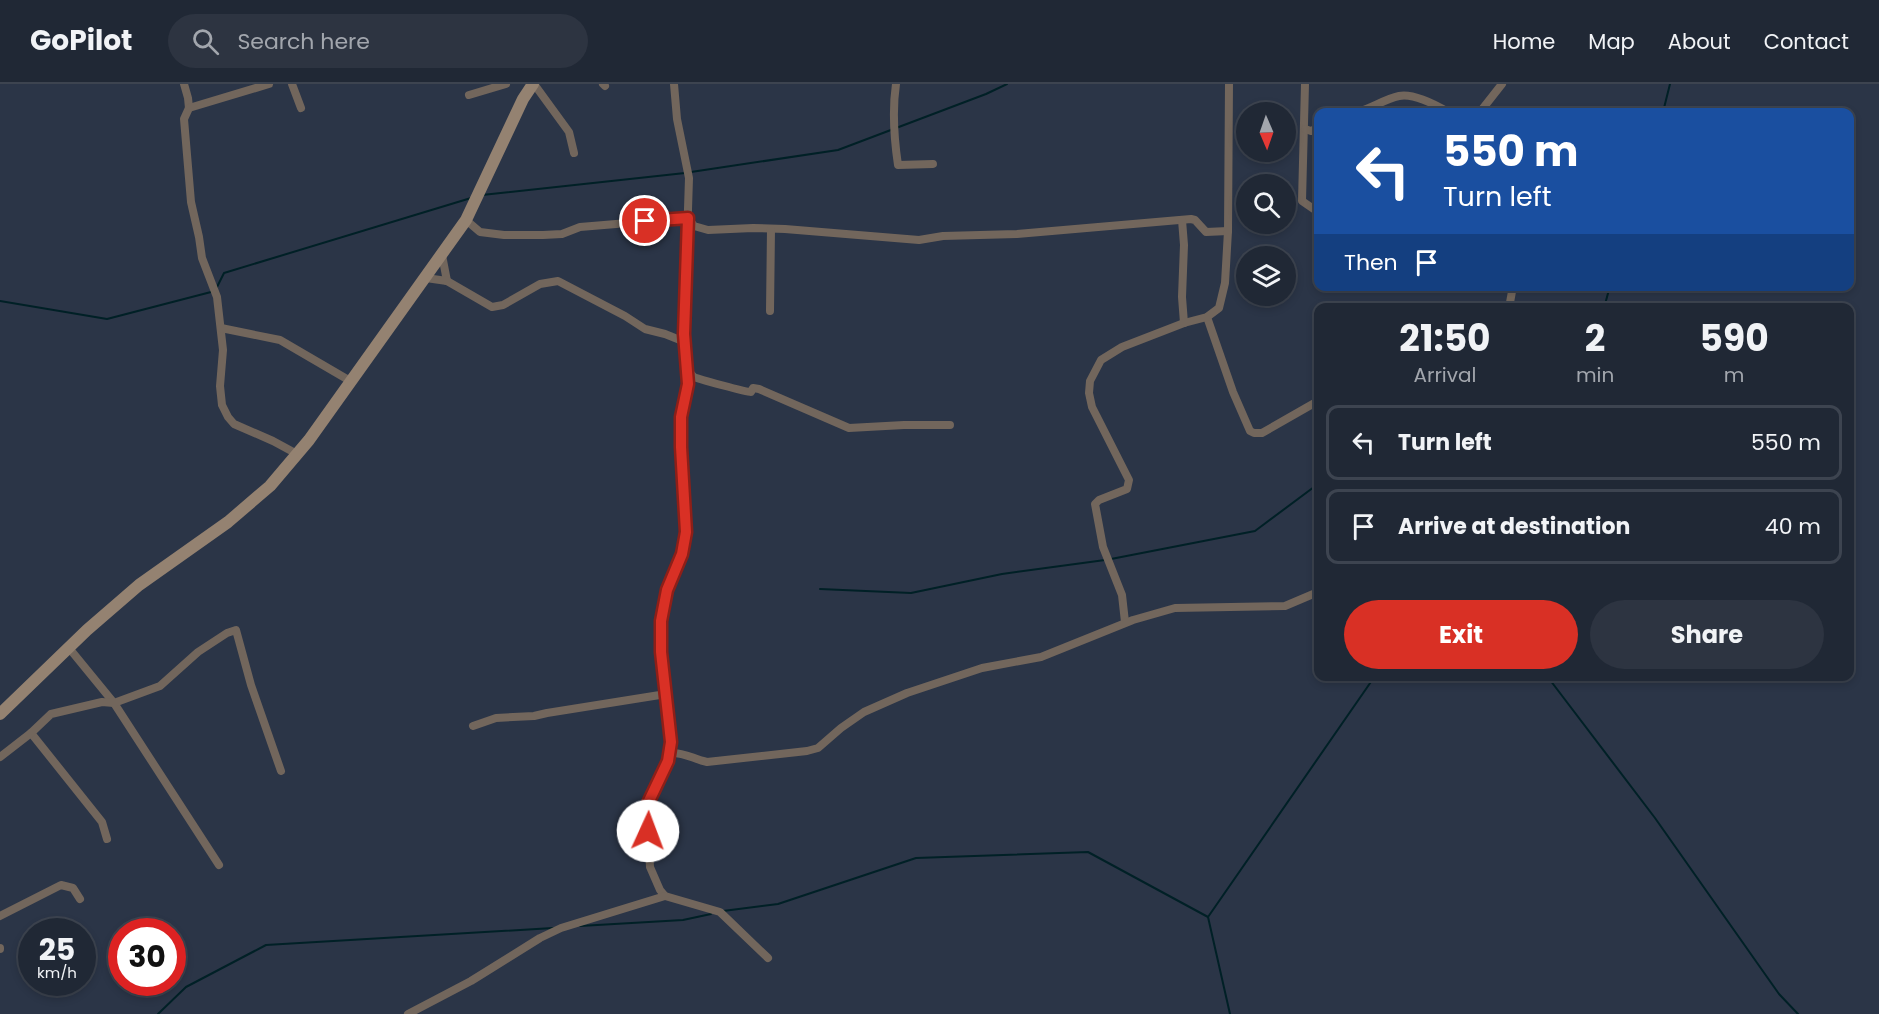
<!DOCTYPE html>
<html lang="en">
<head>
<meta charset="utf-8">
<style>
	body { margin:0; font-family:Poppins,sans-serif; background:#2d3441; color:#f1f3f6; height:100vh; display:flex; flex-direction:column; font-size:22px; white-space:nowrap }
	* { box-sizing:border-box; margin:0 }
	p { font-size:20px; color:#a2a6ad }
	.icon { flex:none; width:33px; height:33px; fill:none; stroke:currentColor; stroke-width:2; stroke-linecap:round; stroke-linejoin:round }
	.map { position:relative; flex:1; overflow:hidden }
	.drawer { position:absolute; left:1314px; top:219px; width:540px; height:378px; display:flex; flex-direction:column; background:#202835; border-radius:12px; box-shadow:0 3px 9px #0003,0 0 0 2px #3d4450 }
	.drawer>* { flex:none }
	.guide { position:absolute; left:1314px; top:24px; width:540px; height:183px; border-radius:12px; box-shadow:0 3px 9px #0003,0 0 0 2px #3d4450; background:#1a4fa0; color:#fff; overflow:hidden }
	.needle { width:39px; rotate:178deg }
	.controls { position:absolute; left:1236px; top:18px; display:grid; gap:12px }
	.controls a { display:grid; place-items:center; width:60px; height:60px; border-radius:50%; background:#202835; box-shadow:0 3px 9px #0003,0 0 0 2px #3d4450; font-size:30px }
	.speed { position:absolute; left:18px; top:834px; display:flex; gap:12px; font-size:30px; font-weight:700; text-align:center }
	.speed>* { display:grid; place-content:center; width:78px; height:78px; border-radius:50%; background:#202835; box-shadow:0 3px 9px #0003,0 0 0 2px #3d4450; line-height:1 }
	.speed small { font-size:15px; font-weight:400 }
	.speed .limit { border:9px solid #d22; background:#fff; color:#111 }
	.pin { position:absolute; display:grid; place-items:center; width:51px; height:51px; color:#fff; margin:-26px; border:3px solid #fff; border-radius:50%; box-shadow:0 2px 6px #0007 }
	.me { position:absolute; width:66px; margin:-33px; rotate:2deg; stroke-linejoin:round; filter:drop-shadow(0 0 4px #0008) }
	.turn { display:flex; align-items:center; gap:21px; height:126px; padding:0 30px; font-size:27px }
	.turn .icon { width:78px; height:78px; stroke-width:2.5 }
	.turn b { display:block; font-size:42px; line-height:51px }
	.then { display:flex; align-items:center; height:57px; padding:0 30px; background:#0003; gap:12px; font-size:22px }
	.eta { display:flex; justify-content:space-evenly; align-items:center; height:102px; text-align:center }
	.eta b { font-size:36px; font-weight:700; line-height:42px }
	.cta { display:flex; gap:12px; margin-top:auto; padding:12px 30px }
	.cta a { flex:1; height:69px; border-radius:36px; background:#d93025; color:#fff; font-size:24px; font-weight:700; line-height:69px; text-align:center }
	.cta a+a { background:#2d3441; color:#f1f3f6 }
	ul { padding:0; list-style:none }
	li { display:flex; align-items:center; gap:18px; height:75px; margin:0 12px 9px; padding:0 18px; border:3px solid #3d4450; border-radius:12px }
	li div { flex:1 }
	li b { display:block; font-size:22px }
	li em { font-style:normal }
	header { display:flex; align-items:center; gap:36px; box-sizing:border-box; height:84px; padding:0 30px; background:#202835; border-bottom:2px solid #3d4450 }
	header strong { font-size:28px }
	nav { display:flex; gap:33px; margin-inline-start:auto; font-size:21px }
	.search { width:420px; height:54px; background:#2d3441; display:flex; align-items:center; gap:15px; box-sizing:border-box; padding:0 21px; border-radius:33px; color:#a2a6ad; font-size:22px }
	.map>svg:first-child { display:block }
</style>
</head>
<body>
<header>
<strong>GoPilot</strong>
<div class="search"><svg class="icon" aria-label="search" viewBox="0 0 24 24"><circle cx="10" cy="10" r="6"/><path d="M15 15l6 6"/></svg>Search here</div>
<nav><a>Home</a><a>Map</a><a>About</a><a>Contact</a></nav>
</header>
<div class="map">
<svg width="1879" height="930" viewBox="0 0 1879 930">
	<rect width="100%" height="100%" fill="#2b3547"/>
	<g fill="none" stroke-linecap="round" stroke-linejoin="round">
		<g stroke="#002026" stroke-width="2">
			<path d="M1663 28 1670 0"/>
			<path d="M691 88 838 66 986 10 1007 0"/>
			<path d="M482 111 685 89"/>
			<path d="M217 203 224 189 471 114"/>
			<path d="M0 217 107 235 211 208"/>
			<path d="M1604 224 1610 202"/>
			<path d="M1111 475 1255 447 1318 400"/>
			<path d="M820 505 911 509 1002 490 1105 476"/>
			<path d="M1547 592 1655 734 1779 910 1798 930"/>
			<path d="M723 827 778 820 916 774 1088 768 1208 833"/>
			<path d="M580 842 683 836 711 830"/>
			<path d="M158 930 186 903 266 861 553 844"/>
			<path d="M1230 930 1208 833 1375 592"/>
		</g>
		<g stroke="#72665c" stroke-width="8">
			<path d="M184 0 188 14 189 24"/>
			<path d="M269 0 189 24 184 35 191 118 199 153 202 174 217 213 223 266 220 302 222 321 228 333 234 340 273 357 297 370"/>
			<path d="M292 0 301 24"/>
			<path d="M534 0 569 48 574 69"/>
			<path d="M603 0 605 2"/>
			<path d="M674 0 677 35 689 94 684 250 688 300 681 333V363L686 448 682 470 667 506 660 545 671 658 670 669 649 717 647 730 650 783 660 806 665 812 720 828 768 874"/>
			<path d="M896 0C892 27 894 54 898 81L933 80"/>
			<path d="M1305 0 1302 117 1318 128"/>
			<path d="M469 11 506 0"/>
			<path d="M1358 28C1372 24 1385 15 1399 12 1414 9 1436 21 1448 28"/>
			<path d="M1480 28 1502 0"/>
			<path d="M1305 45 1311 47 1318 44"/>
			<path d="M466 136 480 148 504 151H543L562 150 580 143 688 134 694 142 708 146 753 144 785 145 919 156 943 152 1017 150 1191 135 1195 136 1206 148 1228 147"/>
			<path d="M1182 136 1184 161 1182 213 1184 239"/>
			<path d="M442 171 447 197"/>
			<path d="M426 194 447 197 492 223 503 221 540 200 558 197 625 232 645 245 665 250 685 258"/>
			<path d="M1509 224 1513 202"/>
			<path d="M770 227 771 145"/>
			<path d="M1207 233 1233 308 1250 347 1254 349H1262L1318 317"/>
			<path d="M221 244 280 256 352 298"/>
			<path d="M688 285C690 288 691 291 694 293 698 295 746 308 751 308L753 304 759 305 849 344 904 341H950"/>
			<path d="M1125 538 1122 511 1103 463 1095 420 1099 416 1127 405 1129 396 1092 323 1089 309 1090 297 1101 276 1122 263 1184 239 1207 233 1219 224 1225 199 1228 147 1229 0"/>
			<path d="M69 564 114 619 219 781"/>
			<path d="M473 642 496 634 534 632 547 629 666 610"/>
			<path d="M31 649 102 738 107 755"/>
			<path d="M670 669C684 668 693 675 707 678L807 667 818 664 841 644 864 628 907 609 982 584 1041 573 1133 536 1175 524 1285 522 1318 508"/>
			<path d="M0 673 31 649 51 630 102 618 114 619 160 602 198 568 227 549 236 546 251 601 281 687"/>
			<path d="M0 832 61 801 73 804 80 815"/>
			<path d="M0 864V865"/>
			<path d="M408 930 471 897 540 854 561 844 665 812"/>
		</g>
		<path stroke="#948271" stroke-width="12" d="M0 630 87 546 139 501 228 438 270 402 309 356 456 150 466 136 523 15 533 0"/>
	</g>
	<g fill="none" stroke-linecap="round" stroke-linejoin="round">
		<g stroke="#8d1f18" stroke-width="15">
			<path id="route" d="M645 137 688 134 684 250 688 300 681 333V363L686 448 682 470 667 506 661 537V568L671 658 668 677 649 717 647 730 648 747"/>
		</g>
		<use href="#route" stroke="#d93025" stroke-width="10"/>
	</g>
</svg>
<div class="controls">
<a><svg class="needle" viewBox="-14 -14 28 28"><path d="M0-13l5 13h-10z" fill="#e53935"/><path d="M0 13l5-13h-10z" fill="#a2a6ad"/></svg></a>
<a><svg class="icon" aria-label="search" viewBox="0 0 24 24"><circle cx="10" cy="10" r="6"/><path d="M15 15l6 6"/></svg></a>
<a><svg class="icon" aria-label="layers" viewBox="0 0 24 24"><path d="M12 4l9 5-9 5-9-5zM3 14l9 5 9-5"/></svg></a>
</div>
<div class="speed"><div>25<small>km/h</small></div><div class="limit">30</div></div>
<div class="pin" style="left:645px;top:137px;background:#d93025"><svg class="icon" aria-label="arrive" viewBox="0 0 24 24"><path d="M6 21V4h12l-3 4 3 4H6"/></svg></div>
<svg class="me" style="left:648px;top:747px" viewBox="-20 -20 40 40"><circle r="19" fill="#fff"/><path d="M0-13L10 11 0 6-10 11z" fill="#d93025"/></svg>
<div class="guide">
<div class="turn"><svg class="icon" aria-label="left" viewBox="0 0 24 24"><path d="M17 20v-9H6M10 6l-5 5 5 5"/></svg><div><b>550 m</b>Turn left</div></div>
<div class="then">Then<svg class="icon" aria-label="arrive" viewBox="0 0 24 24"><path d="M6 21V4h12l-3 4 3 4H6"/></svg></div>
</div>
<section class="drawer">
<div class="eta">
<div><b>21:50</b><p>Arrival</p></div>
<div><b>2</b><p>min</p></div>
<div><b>590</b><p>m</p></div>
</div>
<ul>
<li><svg class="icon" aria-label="left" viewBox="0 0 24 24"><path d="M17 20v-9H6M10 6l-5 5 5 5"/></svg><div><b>Turn left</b></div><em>550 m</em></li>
<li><svg class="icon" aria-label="arrive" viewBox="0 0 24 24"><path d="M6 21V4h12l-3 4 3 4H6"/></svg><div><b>Arrive at destination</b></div><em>40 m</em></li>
</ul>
<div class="cta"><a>Exit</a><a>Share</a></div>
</section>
</div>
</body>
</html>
